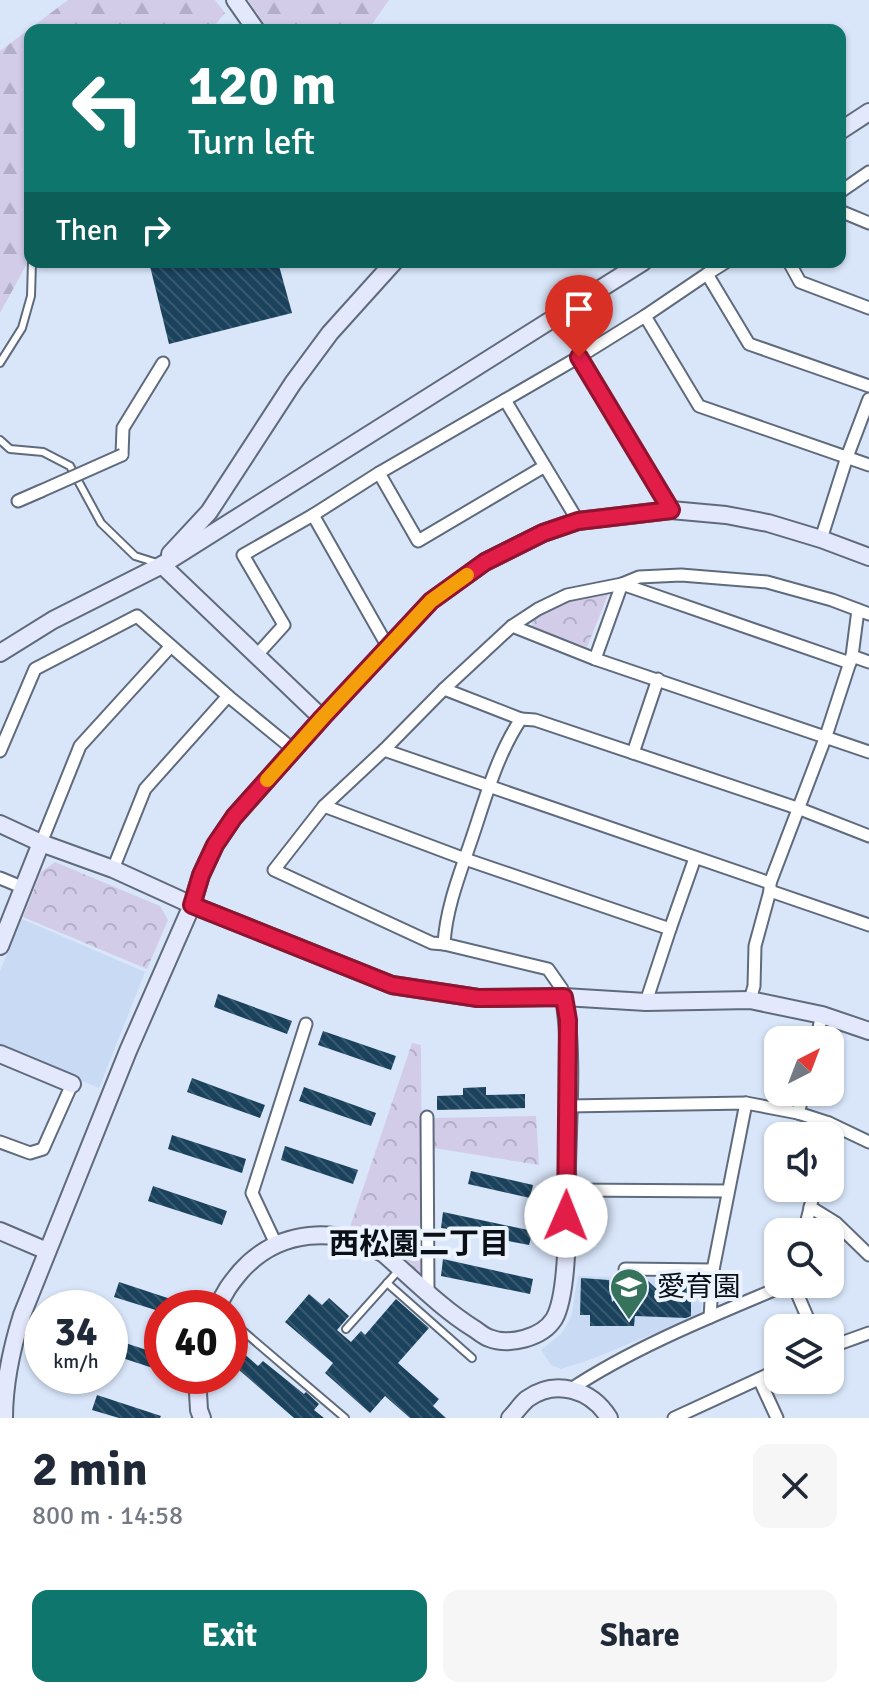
<!DOCTYPE html>
<html lang="en">
<head>
<meta charset="utf-8">
<style>
	body { margin:0; font-family:Signika,"Noto Sans JP",sans-serif; background:#f6f6f7; color:#1f2937; height:100vh; display:flex; flex-direction:column; font-size:30px; white-space:nowrap }
	* { box-sizing:border-box; margin:0 }
	p { font-size:26px; color:#747a83 }
	.icon { flex:none; width:44px; height:44px; fill:none; stroke:currentColor; stroke-width:2; stroke-linecap:round; stroke-linejoin:round }
	.map { position:relative; height:1418px; overflow:hidden }
	.sheet { display:flex; flex-direction:column; background:#fff; flex:1 }
	.sheet>* { flex:none }
	.hud { position:absolute; left:24px; top:24px; width:822px; height:244px; border-radius:16px; box-shadow:0 2px 6px #0004; background:#0f766e; color:#fff; overflow:hidden }
	.needle { width:52px; rotate:42deg }
	.tools { position:absolute; left:764px; top:1026px; display:grid; gap:16px }
	.tools a { display:grid; place-items:center; width:80px; height:80px; border-radius:16px; background:#fff; box-shadow:0 2px 6px #0004; font-size:40px }
	.speed { position:absolute; left:24px; top:1290px; display:flex; gap:16px; font-size:40px; font-weight:700; text-align:center }
	.speed>* { display:grid; place-content:center; width:104px; height:104px; border-radius:50%; background:#fff; box-shadow:0 2px 6px #0004; line-height:1 }
	.speed small { font-size:20px; font-weight:400 }
	.speed .limit { border:12px solid #d22; background:#fff; color:#111 }
	.pin { position:absolute; display:grid; place-items:center; width:68px; height:68px; color:#fff; margin:-82px -34px; border-radius:50% 50% 50% 0; rotate:-45deg; box-shadow:0 0 8px #0007 }
	.pin .icon { rotate:45deg }
	.me { position:absolute; width:88px; margin:-44px; rotate:1deg; stroke-linejoin:round; filter:drop-shadow(0 0 6px #0008) }
	.turn { display:flex; align-items:center; gap:28px; height:168px; padding:0 32px; font-size:36px }
	.turn .icon { width:104px; height:104px; stroke-width:2.5 }
	.turn b { display:block; font-size:56px; line-height:68px }
	.then { display:flex; align-items:center; height:76px; padding:0 32px; background:#0003; gap:16px; font-size:30px }
	.round { display:grid; place-items:center; flex:none; width:84px; height:84px; border-radius:16px; background:#f6f6f7 }
	.headline { display:flex; align-items:center; justify-content:space-between; height:136px; padding:0 32px }
	h1 { font-size:48px; font-weight:700; line-height:60px }
	.button { display:flex; gap:16px; margin-top:auto; padding:16px 32px }
	.button a { flex:1; height:92px; border-radius:16px; background:#0f766e; color:#fff; font-size:32px; font-weight:700; line-height:92px; text-align:center }
	.button a+a { background:#f6f6f7; color:#1f2937 }
	.map>svg:first-child { display:block }
</style>
</head>
<body>
<div class="map">
<svg width="869" height="1418" viewBox="0 0 869 1418">
	<defs>
		<pattern id="forest-firs" width="22" height="20" patternUnits="userSpaceOnUse" patternTransform="scale(2)"><rect width="22" height="20" fill="#d2cce9"/><path d="M5 1l3.5 6h-7zM16 11l3.5 6h-7z" fill="#b3aec7"/></pattern>
		<pattern id="park-crowns" width="20" height="18" patternUnits="userSpaceOnUse" patternTransform="scale(2)"><rect width="20" height="18" fill="#d2cce9"/><path d="M2 6a3 3 0 1 1 6 0M12 15a3 3 0 1 1 6 0" fill="none" stroke="#b3aec7"/></pattern>
		<pattern id="building-back-hatch" width="6" height="6" patternUnits="userSpaceOnUse" patternTransform="scale(2)"><rect width="6" height="6" fill="#1a425c"/><path d="M-1 5l2 2M0 0l6 6M5-1l2 2" fill="none" stroke="#39596f"/></pattern>
	</defs>
	<rect width="100%" height="100%" fill="#d9e6fa"/>
	<g fill="#c8daf4">
		<path d="M22 919 145 972 99 1088 0 1045V971Z"/>
		<path d="M578 1276 703 1279 701 1316 635 1341 592 1359 561 1369 551 1365 541 1350 561 1334 567 1325 572 1314Z"/>
	</g>
	<g fill="url(#forest-firs)">
		<path d="M68 0H215L225 13 211 30H30V258L0 313V51Z"/>
		<path d="M248 0H389L368 30H268Z"/>
	</g>
	<g fill="url(#park-crowns)">
		<path d="M609 592 587 647 533 628 531 617 565 602Z"/>
		<path d="M55 862 160 906 168 920 147 969 23 917 41 872Z"/>
		<path d="M412 1043 421 1045 422 1197 420 1275C395 1254 381 1239 349 1230Z"/>
		<path d="M536 1116 539 1165 434 1148V1118Z"/>
	</g>
	<g fill="url(#building-back-hatch)">
		<path d="M149 262H278L292 313 169 344Z"/>
		<path d="M218 994 292 1021 287 1034 214 1007Z"/>
		<path d="M323 1031 396 1056 391 1070 318 1045Z"/>
		<path d="M192 1078 265 1105 260 1118 187 1092Z"/>
		<path d="M304 1087 376 1113 371 1126 299 1101Z"/>
		<path d="M486 1087V1095L525 1094V1108L437 1110V1096L463 1095V1088Z"/>
		<path d="M172 1135 246 1159 242 1173 168 1149Z"/>
		<path d="M285 1146 358 1170 353 1184 281 1160Z"/>
		<path d="M471 1171 533 1185 530 1198 468 1184Z"/>
		<path d="M153 1186 227 1211 222 1225 148 1201Z"/>
		<path d="M443 1212 533 1231 529 1245 441 1228Z"/>
		<path d="M443 1259 533 1279 530 1294 441 1276Z"/>
		<path d="M581 1278 609 1280 612 1302 624 1292 631 1300 648 1281 662 1294 663 1283 691 1284V1316L686 1318 635 1316 634 1326H590V1315H580Z"/>
		<path d="M119 1282 192 1306 191 1308H162V1312L114 1297Z"/>
		<path d="M309 1294 322 1305 329 1298 349 1316 337 1330 351 1342 361 1331 365 1335 396 1299 429 1328 398 1363 439 1399 433 1406 446 1418H410L385 1396 370 1413 325 1373 333 1363 285 1322Z"/>
		<path d="M110 1338 162 1355V1371L110 1354Z"/>
		<path d="M241 1351 258 1366 263 1361 304 1394 306 1392 319 1404 314 1410 324 1418H294L230 1362Z"/>
		<path d="M97 1395 161 1416 160 1418H119L92 1410Z"/>
	</g>
	<g fill="none" stroke-linecap="round" stroke-linejoin="round">
		<g stroke="#5f6b7c" stroke-width="10">
			<g id="lane">
				<path d="M0 363 22 328 31 296 32 262"/>
				<path d="M0 440 10 449 43 452 70 466 101 523 135 556 157 563"/>
				<path d="M387 1283 472 1358"/>
				<path d="M230 1320 345 1418"/>
				<path d="M346 1329 398 1271"/>
			</g>
		</g>
		<g stroke="#5f6b7c" stroke-width="15">
			<g id="street">
				<path d="M840 192 869 172"/>
				<path d="M840 211 869 223"/>
				<path d="M726 262 707 274 749 344 869 386"/>
				<path d="M789 262 800 282 869 308"/>
				<path d="M645 316 707 274"/>
				<path d="M505 400 579 357"/>
				<path d="M122 455 123 428 163 363"/>
				<path d="M545 466 418 541 379 473 505 400 578 521"/>
				<path d="M18 501 41 491"/>
				<path d="M671 510 579 357 645 316 699 406 869 465"/>
				<path d="M313 515 379 473"/>
				<path d="M821 539 847 457 869 399"/>
				<path d="M512 626 595 659 869 752"/>
				<path d="M256 656 284 625 243 555 313 515 388 647"/>
				<path d="M852 656 858 610"/>
				<path d="M595 659 622 584 850 663"/>
				<path d="M444 689 512 626 538 609 567 595 622 584 639 577 681 575 767 582 832 600 869 614"/>
				<path d="M228 696 294 750"/>
				<path d="M521 719 444 689 384 750 770 883"/>
				<path d="M0 751 35 669 137 616 228 696 145 789 113 869"/>
				<path d="M633 753 658 679"/>
				<path d="M324 806 384 750"/>
				<path d="M41 843 80 746 171 646"/>
				<path d="M0 878 24 888"/>
				<path d="M770 891 869 925"/>
				<path d="M444 944 432 943 274 870 324 806 465 859 670 929 695 858"/>
				<path d="M564 997 562 989 548 969 444 944C446 907 461 871 473 835 486 796 498 753 521 719L535 720 800 809 869 836"/>
				<path d="M750 1000 754 986 755 946 770 891V883L826 736 852 656 869 662"/>
				<path d="M646 1002 670 929"/>
				<path d="M816 1040 822 1015"/>
				<path d="M568 1106 746 1103 798 1113 829 1123 869 1142"/>
				<path d="M798 1113 804 1092"/>
				<path d="M427 1117 428 1293"/>
				<path d="M826 1136 829 1123"/>
				<path d="M0 1142 30 1153 43 1149 72 1084"/>
				<path d="M567 1190 728 1191"/>
				<path d="M810 1207 836 1223 869 1255"/>
				<path d="M804 1232 815 1188"/>
				<path d="M276 1244 252 1193 306 1024"/>
				<path d="M625 1269 713 1270"/>
				<path d="M793 1284 812 1328"/>
				<path d="M710 1317 713 1270 746 1103"/>
				<path d="M830 1347 869 1333"/>
				<path d="M759 1379 777 1418"/>
				<path d="M571 1389C636 1346 715 1315 788 1284"/>
				<path d="M674 1418 778 1370"/>
			</g>
		</g>
		<g stroke="#5f6b7c" stroke-width="20">
			<g id="secondary">
				<path d="M235 0 256 30"/>
				<path d="M840 131 869 112"/>
				<path d="M170 554 209 512 293 383 330 333 394 262"/>
				<path d="M162 565 322 718"/>
				<path d="M0 653 53 620 162 565 643 262"/>
				<path d="M0 824 41 843 113 869 192 905 392 985 478 998 564 997 646 1002 750 1000 822 1015 869 1031"/>
				<path d="M0 946 41 843"/>
				<path d="M0 1054 72 1084"/>
				<path d="M0 1231 47 1251"/>
				<path d="M218 1308C223 1293 231 1283 241 1271 279 1229 337 1225 384 1254 413 1279 441 1308 473 1328 478 1331 483 1336 489 1338 509 1346 542 1338 554 1319 570 1292 567 1201 567 1168 568 1112 573 1053 564 997"/>
				<path d="M197 1376 199 1410 202 1418"/>
				<path d="M4 1418C4 1383 12 1347 22 1315L128 1051 192 905 201 875 215 845 234 817 322 718 431 601 485 562 543 533 578 521 671 510 726 515 768 523 821 539 869 557"/>
				<path d="M510 1418C516 1412 521 1404 527 1399 556 1378 592 1390 609 1418"/>
			</g>
		</g>
		<use href="#lane" stroke="#fff" stroke-width="6"/>
		<use href="#street" stroke="#fff" stroke-width="11"/>
		<use href="#secondary" stroke="#e4e8fc" stroke-width="16"/>
		<g stroke="#5f6b7c" stroke-width="15" stroke-linecap="butt">
			<path id="street-bridge" d="M41 491 122 455"/>
		</g>
		<use href="#street-bridge" stroke="#fff" stroke-width="11"/>
	</g>
	<g fill="none" stroke-linecap="round" stroke-linejoin="round">
		<g stroke="#92132f" stroke-width="20">
			<path id="route" d="M566 1216 568 1020 564 997 478 998 392 985 192 905 201 875 215 845 234 817 322 718 431 601 485 562 543 533 578 521 671 510 579 357"/>
		</g>
		<use href="#route" stroke="#e11d48" stroke-width="14"/>
		<path stroke="#f59e0b" stroke-width="14" d="M267 780 322 718 431 601 467 575"/>
	</g>
	<defs>
		<g id="school-pin" transform="scale(2)"><path d="M0 17L-7.5 6A9.5 9.5 0 1 1 7.5 6Z" fill="#37725c" stroke="#ebf3ff"/><path d="M0-5L7-2L0 1L-7-2ZM-4 1L0 2.5L4 1V4Q0 6-4 4Z" fill="#fff"/></g>
	</defs>
	<g fill-rule="evenodd">
		<use href="#school-pin" x="629" y="1287"/>
	</g>
	<g text-anchor="middle" dominant-baseline="central" stroke-width="8" stroke-linejoin="round" paint-order="stroke">
		<g font-size="28" fill="#0b0f16" stroke="#ebf3ff" text-anchor="start">
			<text x="657" y="1287">愛育園</text>
		</g>
		<g font-size="30" font-weight="bold" fill="#0b0f16" stroke="#ebf3ff">
			<text x="419" y="1244">西松園二丁目</text>
		</g>
	</g>
</svg>
<div class="tools">
<a><svg class="needle" viewBox="-14 -14 28 28"><path d="M0-13l5 13h-10z" fill="#e53935"/><path d="M0 13l5-13h-10z" fill="#747a83"/></svg></a>
<a><svg class="icon" aria-label="sound" viewBox="0 0 24 24"><path d="M4 9h4l5-4v14l-5-4H4zM17 9q2 3 0 6"/></svg></a>
<a><svg class="icon" aria-label="search" viewBox="0 0 24 24"><circle cx="10" cy="10" r="6"/><path d="M15 15l6 6"/></svg></a>
<a><svg class="icon" aria-label="layers" viewBox="0 0 24 24"><path d="M12 4l9 5-9 5-9-5zM3 14l9 5 9-5"/></svg></a>
</div>
<div class="speed"><div>34<small>km/h</small></div><div class="limit">40</div></div>
<div class="pin" style="left:579px;top:357px;background:#d93025"><svg class="icon" aria-label="arrive" viewBox="0 0 24 24"><path d="M6 21V4h12l-3 4 3 4H6"/></svg></div>
<svg class="me" style="left:566px;top:1216px" viewBox="-20 -20 40 40"><circle r="19" fill="#fff"/><path d="M0-13L10 11 0 6-10 11z" fill="#e11d48"/></svg>
<div class="hud">
<div class="turn"><svg class="icon" aria-label="left" viewBox="0 0 24 24"><path d="M17 20v-9H6M10 6l-5 5 5 5"/></svg><div><b>120 m</b>Turn left</div></div>
<div class="then">Then<svg class="icon" aria-label="right" viewBox="0 0 24 24"><path d="M7 20v-9h11M14 6l5 5-5 5"/></svg></div>
</div>
</div>
<section class="sheet">
<div class="headline"><div><h1>2 min</h1><p>800 m · 14:58</p></div><a class="round"><svg class="icon" aria-label="close" viewBox="0 0 24 24"><path d="M6 6l12 12M18 6L6 18"/></svg></a></div>
<div class="button"><a>Exit</a><a>Share</a></div>
</section>
</body>
</html>
